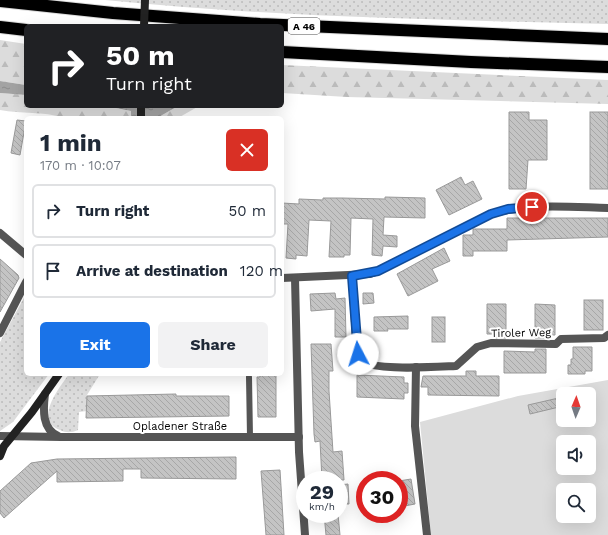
<!DOCTYPE html>
<html lang="en">
<head>
<meta charset="utf-8">
<style>
	body { margin:0; font-family:"Work Sans",sans-serif; background:#f2f2f3; color:#1f2937; height:100vh; display:flex; flex-direction:column; font-size:15px; white-space:nowrap }
	* { box-sizing:border-box; margin:0 }
	p { font-size:13px; color:#747a83 }
	.icon { flex:none; width:22px; height:22px; fill:none; stroke:currentColor; stroke-width:2; stroke-linecap:round; stroke-linejoin:round }
	.map { position:relative; flex:1; overflow:hidden }
	.panel { position:absolute; left:24px; top:116px; width:260px; height:260px; display:flex; flex-direction:column; background:#fff; border-radius:6px; box-shadow:0 4px 16px #0002 }
	.panel>* { flex:none }
	.banner { position:absolute; left:24px; top:24px; width:260px; height:84px; border-radius:6px; box-shadow:0 4px 16px #0002; background:#202124; color:#fff; overflow:hidden }
	.needle { width:26px; rotate:2deg }
	.controls { position:absolute; left:556px; top:387px; display:grid; gap:8px }
	.controls a { display:grid; place-items:center; width:40px; height:40px; border-radius:6px; background:#fff; box-shadow:0 4px 16px #0002; font-size:20px }
	.speed { position:absolute; left:296px; top:471px; display:flex; gap:8px; font-size:20px; font-weight:700; text-align:center }
	.speed>* { display:grid; place-content:center; width:52px; height:52px; border-radius:50%; background:#fff; box-shadow:0 4px 16px #0002; line-height:1 }
	.speed small { font-size:10px; font-weight:400 }
	.speed .limit { border:6px solid #d22; background:#fff; color:#111 }
	.pin { position:absolute; display:grid; place-items:center; width:34px; height:34px; color:#fff; margin:-17px; border:2px solid #fff; border-radius:50%; box-shadow:0 1px 4px #0007 }
	.me { position:absolute; width:44px; margin:-22px; rotate:355deg; stroke-linejoin:round; filter:drop-shadow(0 0 3px #0008) }
	.turn { display:flex; align-items:center; gap:14px; height:84px; padding:0 16px; font-size:18px }
	.turn .icon { width:52px; height:52px; stroke-width:2.5 }
	.turn b { display:block; font-size:28px; line-height:34px }
	.round { display:grid; place-items:center; flex:none; width:42px; height:42px; border-radius:6px; background:#f2f2f3 }
	.overview { display:flex; align-items:center; justify-content:space-between; height:68px; padding:0 16px }
	h1 { font-size:24px; font-weight:700; line-height:30px }
	.primary-button { display:flex; gap:8px; margin-top:auto; padding:8px 16px }
	.primary-button a { flex:1; height:46px; border-radius:6px; background:#1a73e8; color:#fff; font-size:16px; font-weight:700; line-height:46px; text-align:center }
	.primary-button a+a { background:#f2f2f3; color:#1f2937 }
	ul { padding:0; list-style:none }
	li { display:flex; align-items:center; gap:12px; height:54px; margin:0 8px 6px; padding:0 8px; border:2px solid #e0e1e3; border-radius:6px }
	li div { flex:1 }
	li b { display:block; font-size:15px }
	li em { font-style:normal }
	.map>svg:first-child { display:block }
</style>
</head>
<body>
<div class="map">
<svg width="608" height="535" viewBox="0 0 608 535">
	<defs>
		<pattern id="grass-dots" width="8" height="8" patternUnits="userSpaceOnUse"><rect width="8" height="8" fill="#dcdcdc"/><path d="M2 2h.1M6 6h.1" fill="none" stroke="#bbb" stroke-width="1.8" stroke-linecap="round"/></pattern>
		<pattern id="forest-firs" width="22" height="20" patternUnits="userSpaceOnUse"><rect width="22" height="20" fill="#dcdcdc"/><path d="M5 1l3.5 6h-7zM16 11l3.5 6h-7z" fill="#bbb"/></pattern>
		<pattern id="water-ripples" width="26" height="14" patternUnits="userSpaceOnUse"><rect width="26" height="14" fill="#a3a3a3"/><path d="M2 4q2-2 4 0t4 0M15 11q2-2 4 0t4 0" fill="none" stroke="#8b8b8b"/></pattern>
		<pattern id="building-back-hatch" width="6" height="6" patternUnits="userSpaceOnUse"><rect width="6" height="6" fill="#c4c4c4"/><path d="M-1 5l2 2M0 0l6 6M5-1l2 2" fill="none" stroke="#a7a7a7"/></pattern>
	</defs>
	<rect width="100%" height="100%" fill="#fff"/>
	<g fill="url(#grass-dots)">
		<path d="M105 0H608V24C441 20 272 17 105 0Z"/>
		<path d="M26 294V374H49L13 422 0 431V342Z"/>
		<path d="M69 374H100L87 395V411L79 412 78 430C71 433 66 433 60 430 33 420 60 387 69 374Z"/>
	</g>
	<g fill="url(#forest-firs)">
		<path d="M0 40 26 44V85L0 81Z"/>
		<path d="M282 65 608 80V104L347 97 282 93Z"/>
		<path d="M0 93 26 95V106H106L131 111V118H63C44 111 21 114 0 110Z"/>
		<path d="M178 106H199L178 118H150H157Z"/>
	</g>
	<path fill="#dcdcdc" fill-rule="evenodd" d="M608 380V535H431L420 422 518 396ZM563 394H589V420H563ZM563 442H589V468H563ZM563 490H589V516H563Z"/>
	<g fill="url(#water-ripples)">
		<path d="M0 81 26 85V95L0 93Z"/>
		<path d="M106 106H178L157 118 131 116V111Z"/>
	</g>
	<g fill="url(#building-back-hatch)" stroke="#999">
		<path d="M509 112H529V120H547V160H528L526 189H509Z"/>
		<rect x="590" y="112" width="18" height="77"/>
		<path d="M17 120 26 121 20 155 11 153Z"/>
		<path d="M461 177 465 185 473 181 482 199 449 215 436 190Z"/>
		<path d="M385 197 425 198V218L384 217 383 235 397 236V247L383 246 382 256 372 255 373 219 351 218 350 255H344V257H329L331 221 309 220 307 256 296 255V259L286 258 288 224H282V203L299 204V199L323 200V198H342L385 199Z"/>
		<path d="M507 218H608V237L507 240V251H473V256H463V235H473V229H507Z"/>
		<path d="M444 248 450 261 432 269 438 281 408 296 397 274Z"/>
		<path d="M0 259 18 275 19 278 0 312Z"/>
		<path d="M335 293 336 299 345 298 346 337H335V309L311 311 310 294Z"/>
		<path d="M363 293H373L374 303 363 304Z"/>
		<rect x="584" y="300" width="19" height="30"/>
		<path d="M487 304H506V338H494V334H487Z"/>
		<path d="M535 304 555 305V335H546V338H535Z"/>
		<path d="M408 316V329H387L388 331H374V317Z"/>
		<rect x="432" y="317" width="13" height="25"/>
		<path d="M311 344H331L333 371H329V391L333 452 342 451 344 480H322L320 441 315 442 314 434Z"/>
		<path d="M573 347H592V371H585V374H568V365H571V359H573Z"/>
		<path d="M535 349H546V373H504V351L535 352Z"/>
		<path d="M466 371H476V376H499V396L428 395V387H421L423 376H466Z"/>
		<path d="M260 374H276V417H258L257 377H260Z"/>
		<path d="M357 375 404 377V383H408V393H404V399L357 397Z"/>
		<path d="M176 394V396H229V416L86 418 87 396Z"/>
		<path d="M563 397V406L530 414 528 405Z"/>
		<path d="M236 457V479L141 478V469H123V481L57 482V471L4 518 0 513V491L31 463 57 459Z"/>
		<path d="M280 470 284 535H266L261 471Z"/>
		<path d="M411 479 415 504 399 507V481Z"/>
		<path d="M348 484 349 504H339V485Z"/>
		<path d="M324 514H338L340 535H326Z"/>
	</g>
	<g fill="none" stroke-linecap="round" stroke-linejoin="round">
		<g stroke="#dbdbdb" stroke-width="14">
			<g id="highway">
				<path d="M0 1 113 13 260 24 608 39"/>
				<path d="M0 27 26 30"/>
				<path d="M282 52 471 62 608 67"/>
			</g>
		</g>
		<path stroke="#555" stroke-width="6" d="M249 377 250 437"/>
		<g stroke="#555" stroke-width="8">
			<path d="M0 233 26 255"/>
			<path d="M352 276 357 354C360 359 363 363 368 364 389 370 434 367 456 366L477 347 491 343 556 344 561 339 604 338 608 335"/>
			<path d="M282 278 370 274 378 271 491 214C528 203 569 207 608 208"/>
			<path d="M295 278 299 452 305 535"/>
			<path d="M0 333 26 282"/>
			<path d="M416 367 415 426 427 535"/>
			<path d="M45 394C43 410 42 429 58 436"/>
			<path d="M0 436 61 437H299"/>
		</g>
		<g stroke="#222" stroke-width="8">
			<path d="M141 118V106"/>
			<path d="M0 456 4 446 32 412 59 374"/>
		</g>
		<use href="#highway" stroke="#000" stroke-width="12"/>
		<path stroke="#222" stroke-width="8" d="M144 26 145 0"/>
	</g>
	<g fill="none" stroke-linecap="round" stroke-linejoin="round">
		<g stroke="#114b97" stroke-width="10">
			<path id="route" d="M358 354 352 276 378 271 491 214 508 209 532 207"/>
		</g>
		<use href="#route" stroke="#1a73e8" stroke-width="7"/>
	</g>
	<g text-anchor="middle" dominant-baseline="central" stroke-width="4" stroke-linejoin="round" paint-order="stroke">
		<rect fill="#fff" stroke="#4c4c4c" stroke-width="1" x="288" y="18" width="32" height="16" rx="3"/>
		<g font-size="10" font-weight="bold" fill="#000">
			<text x="304" y="26">A 46</text>
		</g>
		<g font-size="11" fill="#000" stroke="#fff">
			<text transform="translate(521 333) rotate(-1)">Tiroler Weg</text>
			<text x="180" y="426">Opladener Straße</text>
		</g>
	</g>
</svg>
<div class="controls">
<a><svg class="needle" viewBox="-14 -14 28 28"><path d="M0-13l5 13h-10z" fill="#e53935"/><path d="M0 13l5-13h-10z" fill="#747a83"/></svg></a>
<a><svg class="icon" aria-label="sound" viewBox="0 0 24 24"><path d="M4 9h4l5-4v14l-5-4H4zM17 9q2 3 0 6"/></svg></a>
<a><svg class="icon" aria-label="search" viewBox="0 0 24 24"><circle cx="10" cy="10" r="6"/><path d="M15 15l6 6"/></svg></a>
</div>
<div class="speed"><div>29<small>km/h</small></div><div class="limit">30</div></div>
<div class="pin" style="left:532px;top:207px;background:#d93025"><svg class="icon" aria-label="arrive" viewBox="0 0 24 24"><path d="M6 21V4h12l-3 4 3 4H6"/></svg></div>
<svg class="me" style="left:358px;top:354px" viewBox="-20 -20 40 40"><circle r="19" fill="#fff"/><path d="M0-13L10 11 0 6-10 11z" fill="#1a73e8"/></svg>
<div class="banner">
<div class="turn"><svg class="icon" aria-label="right" viewBox="0 0 24 24"><path d="M7 20v-9h11M14 6l5 5-5 5"/></svg><div><b>50 m</b>Turn right</div></div>
</div>
<section class="panel">
<div class="overview"><div><h1>1 min</h1><p>170 m · 10:07</p></div><a class="round" style="background:#d93025;color:#fff"><svg class="icon" aria-label="close" viewBox="0 0 24 24"><path d="M6 6l12 12M18 6L6 18"/></svg></a></div>
<ul>
<li><svg class="icon" aria-label="right" viewBox="0 0 24 24"><path d="M7 20v-9h11M14 6l5 5-5 5"/></svg><div><b>Turn right</b></div><em>50 m</em></li>
<li><svg class="icon" aria-label="arrive" viewBox="0 0 24 24"><path d="M6 21V4h12l-3 4 3 4H6"/></svg><div><b>Arrive at destination</b></div><em>120 m</em></li>
</ul>
<div class="primary-button"><a>Exit</a><a>Share</a></div>
</section>
</div>
</body>
</html>
